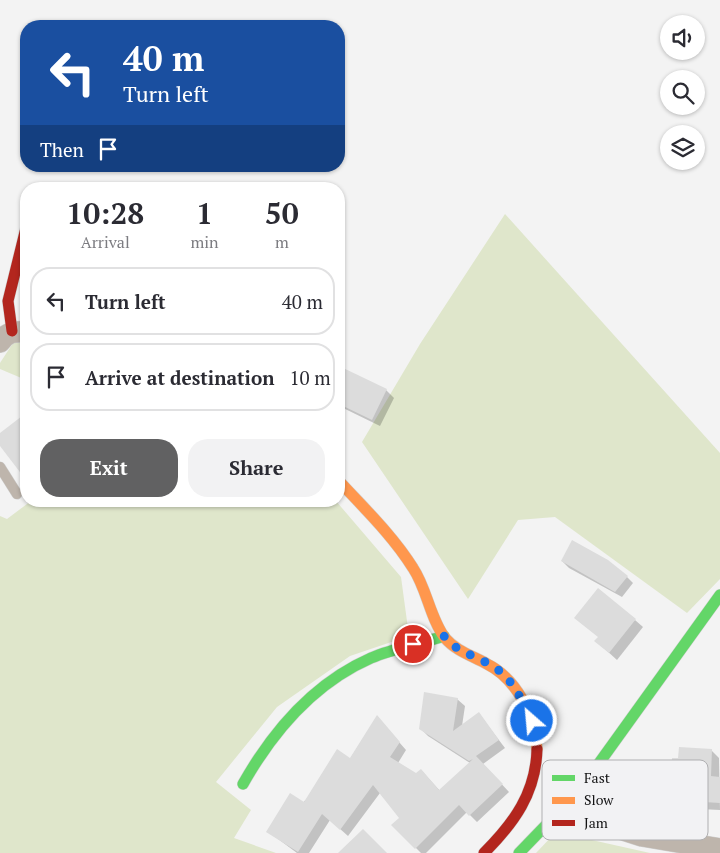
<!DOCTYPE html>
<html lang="en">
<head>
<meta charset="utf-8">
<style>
	body { margin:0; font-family:"PT Serif",serif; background:#f2f2f3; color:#2b2b33; height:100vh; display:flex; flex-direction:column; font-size:19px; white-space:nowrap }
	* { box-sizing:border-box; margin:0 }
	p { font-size:16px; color:#7c7c81 }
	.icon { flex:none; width:28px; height:28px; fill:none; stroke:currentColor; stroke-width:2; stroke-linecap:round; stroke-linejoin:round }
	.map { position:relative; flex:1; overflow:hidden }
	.panel { position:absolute; left:20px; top:182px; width:325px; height:325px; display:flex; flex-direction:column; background:#fff; border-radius:20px; box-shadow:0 1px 4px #0004 }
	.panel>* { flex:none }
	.guide { position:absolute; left:20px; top:20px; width:325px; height:152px; border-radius:20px; box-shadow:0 1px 4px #0004; background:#1a4fa0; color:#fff; overflow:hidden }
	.tools { position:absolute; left:660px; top:15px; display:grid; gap:10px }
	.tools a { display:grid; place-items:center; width:45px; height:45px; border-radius:50%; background:#fff; box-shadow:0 1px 4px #0004; font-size:25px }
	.pin { position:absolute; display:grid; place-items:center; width:42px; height:42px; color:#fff; margin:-21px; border:2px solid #fff; border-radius:50%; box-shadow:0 1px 5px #0007 }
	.me { position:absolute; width:55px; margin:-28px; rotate:333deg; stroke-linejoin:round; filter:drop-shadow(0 0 4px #0008) }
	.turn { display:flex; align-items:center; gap:18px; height:105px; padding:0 20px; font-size:22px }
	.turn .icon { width:65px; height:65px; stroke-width:2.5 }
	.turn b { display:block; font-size:35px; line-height:42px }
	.then { display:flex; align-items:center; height:48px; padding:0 20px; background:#0003; gap:10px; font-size:19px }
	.eta { display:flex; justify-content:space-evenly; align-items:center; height:85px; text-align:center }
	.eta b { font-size:30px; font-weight:800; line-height:35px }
	.action { display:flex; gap:10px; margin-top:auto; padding:10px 20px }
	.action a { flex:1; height:58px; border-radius:20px; background:#616162; color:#fff; font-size:20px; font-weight:800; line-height:58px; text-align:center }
	.action a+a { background:#f2f2f3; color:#2b2b33 }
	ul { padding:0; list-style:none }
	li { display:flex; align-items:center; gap:15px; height:68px; margin:0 10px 8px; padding:0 10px; border:2px solid #e1e1e2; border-radius:20px }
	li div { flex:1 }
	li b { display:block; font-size:19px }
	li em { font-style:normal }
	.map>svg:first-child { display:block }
</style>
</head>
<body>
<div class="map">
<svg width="720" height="853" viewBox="0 0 720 853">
	<rect width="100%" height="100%" fill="#f3f3f3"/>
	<g fill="#dfe6cb">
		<path d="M505 214 720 453V579L687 613 555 517 518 520 468 599 362 442 420 344Z"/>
		<path d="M15 340 26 344V380L0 369V363Z"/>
		<path d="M31 501H336L401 577 409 636 350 656 277 707 216 782 251 810 234 838 276 853H0V516L7 519Z"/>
		<path d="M556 832 650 853H536Z"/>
	</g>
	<g fill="#0003">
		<path d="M339 367 386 390 394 398 380 426 339 406Z"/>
		<path d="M26 415V478L0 444V435Z"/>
		<path d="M562 561 627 577 633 583 622 597 569 568Z"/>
		<path d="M635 620 643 627 617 660 596 641Z"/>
		<path d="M457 699 465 706 462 726 479 714 505 748 483 764 509 792 477 822 467 812 426 853H421L393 825 401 818 380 793 348 836 330 820 309 853H297L270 833 350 759 377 717 406 750 398 763 416 775 421 770 440 791 470 763 428 736 420 728Z"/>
		<path d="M711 750 719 758 720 810 680 808 672 800Z"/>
	</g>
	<g fill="#dcdcdc">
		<path d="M339 366 387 389 372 420 339 404Z"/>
		<path d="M26 413V480L0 446V433Z"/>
		<path d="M572 540 608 560 628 576 615 592 561 561Z"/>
		<path d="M598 588 636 619 609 653 594 641 598 637 574 618Z"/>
		<path d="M424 692 458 698 453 731 479 712 499 740 476 756 503 784 469 816 459 805 415 849 391 825 399 818 373 785 340 830 322 814 298 852 266 832 290 793 304 802 337 749 350 758 377 715 400 742 390 757 416 773 421 769 439 790 473 759 469 761 419 729Z"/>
		<path d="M679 747 712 749 711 776 720 777V803L671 800 672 758H678Z"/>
		<path d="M363 829 387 853H338Z"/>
	</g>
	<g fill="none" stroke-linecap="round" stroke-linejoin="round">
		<g stroke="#cfcfcf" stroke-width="11">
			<path id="lane" d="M0 467 17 494"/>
		</g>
		<g stroke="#cfcfcf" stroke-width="22">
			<g id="street">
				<path d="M0 342C7 332 14 331 26 332"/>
				<path d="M571 798 611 826 642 836 720 849"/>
			</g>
		</g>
		<g stroke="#cfcfcf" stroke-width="12">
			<g id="fast">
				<path d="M243 784C273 731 314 683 371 658 394 648 420 644 444 636"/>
				<path d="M519 853 579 791 720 595"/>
			</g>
		</g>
		<g stroke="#cfcfcf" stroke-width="12">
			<path id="slow" d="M339 481C365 509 393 536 413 568 427 589 430 618 445 638 456 651 473 656 487 664 517 679 535 716 537 749"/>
		</g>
		<g stroke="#cfcfcf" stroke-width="12">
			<g id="jam">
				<path d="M12 331 8 301 26 228"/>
				<path d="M484 853C514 823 536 793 537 749"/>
			</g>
		</g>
		<use href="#lane" stroke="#beb5ac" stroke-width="10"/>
		<use href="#street" stroke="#beb5ac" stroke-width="21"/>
		<use href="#fast" stroke="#63d668" stroke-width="11"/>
		<use href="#slow" stroke="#ff974d" stroke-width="11"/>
		<use href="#jam" stroke="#b3261e" stroke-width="11"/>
	</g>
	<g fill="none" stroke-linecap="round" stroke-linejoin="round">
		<path stroke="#1a73e8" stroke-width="9" stroke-dasharray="0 16.2" d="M413 644 444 636C456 652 472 654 489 664 512 676 521 699 532 721"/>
	</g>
	<rect x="542" y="760" width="166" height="80" rx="8" fill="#f2f2f4" stroke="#afafb1" stroke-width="1"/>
	<rect x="552" y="775" width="23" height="6" fill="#63d668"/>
	<rect x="552" y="797" width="23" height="7" fill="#ff974d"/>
	<rect x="552" y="820" width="23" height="6" fill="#b3261e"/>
	<g font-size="14" fill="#131314">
		<text x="584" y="783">Fast</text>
		<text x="584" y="805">Slow</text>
		<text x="584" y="828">Jam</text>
	</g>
</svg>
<div class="tools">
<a><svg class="icon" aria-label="sound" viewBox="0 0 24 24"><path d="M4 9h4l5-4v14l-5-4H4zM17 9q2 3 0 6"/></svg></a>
<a><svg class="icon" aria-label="search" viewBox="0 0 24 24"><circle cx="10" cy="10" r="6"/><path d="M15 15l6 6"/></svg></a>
<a><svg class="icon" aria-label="layers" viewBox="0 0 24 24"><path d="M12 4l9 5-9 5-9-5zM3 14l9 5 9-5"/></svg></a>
</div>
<div class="pin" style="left:413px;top:644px;background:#d93025"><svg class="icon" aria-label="arrive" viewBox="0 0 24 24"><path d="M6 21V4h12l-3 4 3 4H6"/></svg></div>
<svg class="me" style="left:532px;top:721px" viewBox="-20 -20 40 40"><circle r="17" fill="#1a73e8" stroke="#fff" stroke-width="3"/><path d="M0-11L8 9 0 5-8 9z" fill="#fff"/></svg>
<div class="guide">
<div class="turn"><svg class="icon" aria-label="left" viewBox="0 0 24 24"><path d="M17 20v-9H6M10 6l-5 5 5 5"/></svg><div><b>40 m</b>Turn left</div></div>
<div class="then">Then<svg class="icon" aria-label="arrive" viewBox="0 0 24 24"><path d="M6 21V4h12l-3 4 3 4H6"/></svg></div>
</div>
<section class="panel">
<div class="eta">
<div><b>10:28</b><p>Arrival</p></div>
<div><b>1</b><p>min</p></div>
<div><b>50</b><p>m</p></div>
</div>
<ul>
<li><svg class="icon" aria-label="left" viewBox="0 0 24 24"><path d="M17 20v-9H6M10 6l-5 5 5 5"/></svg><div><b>Turn left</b></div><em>40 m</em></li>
<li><svg class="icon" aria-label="arrive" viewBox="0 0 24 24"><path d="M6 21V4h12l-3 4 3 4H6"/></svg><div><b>Arrive at destination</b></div><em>10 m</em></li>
</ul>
<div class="action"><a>Exit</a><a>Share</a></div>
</section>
</div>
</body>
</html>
